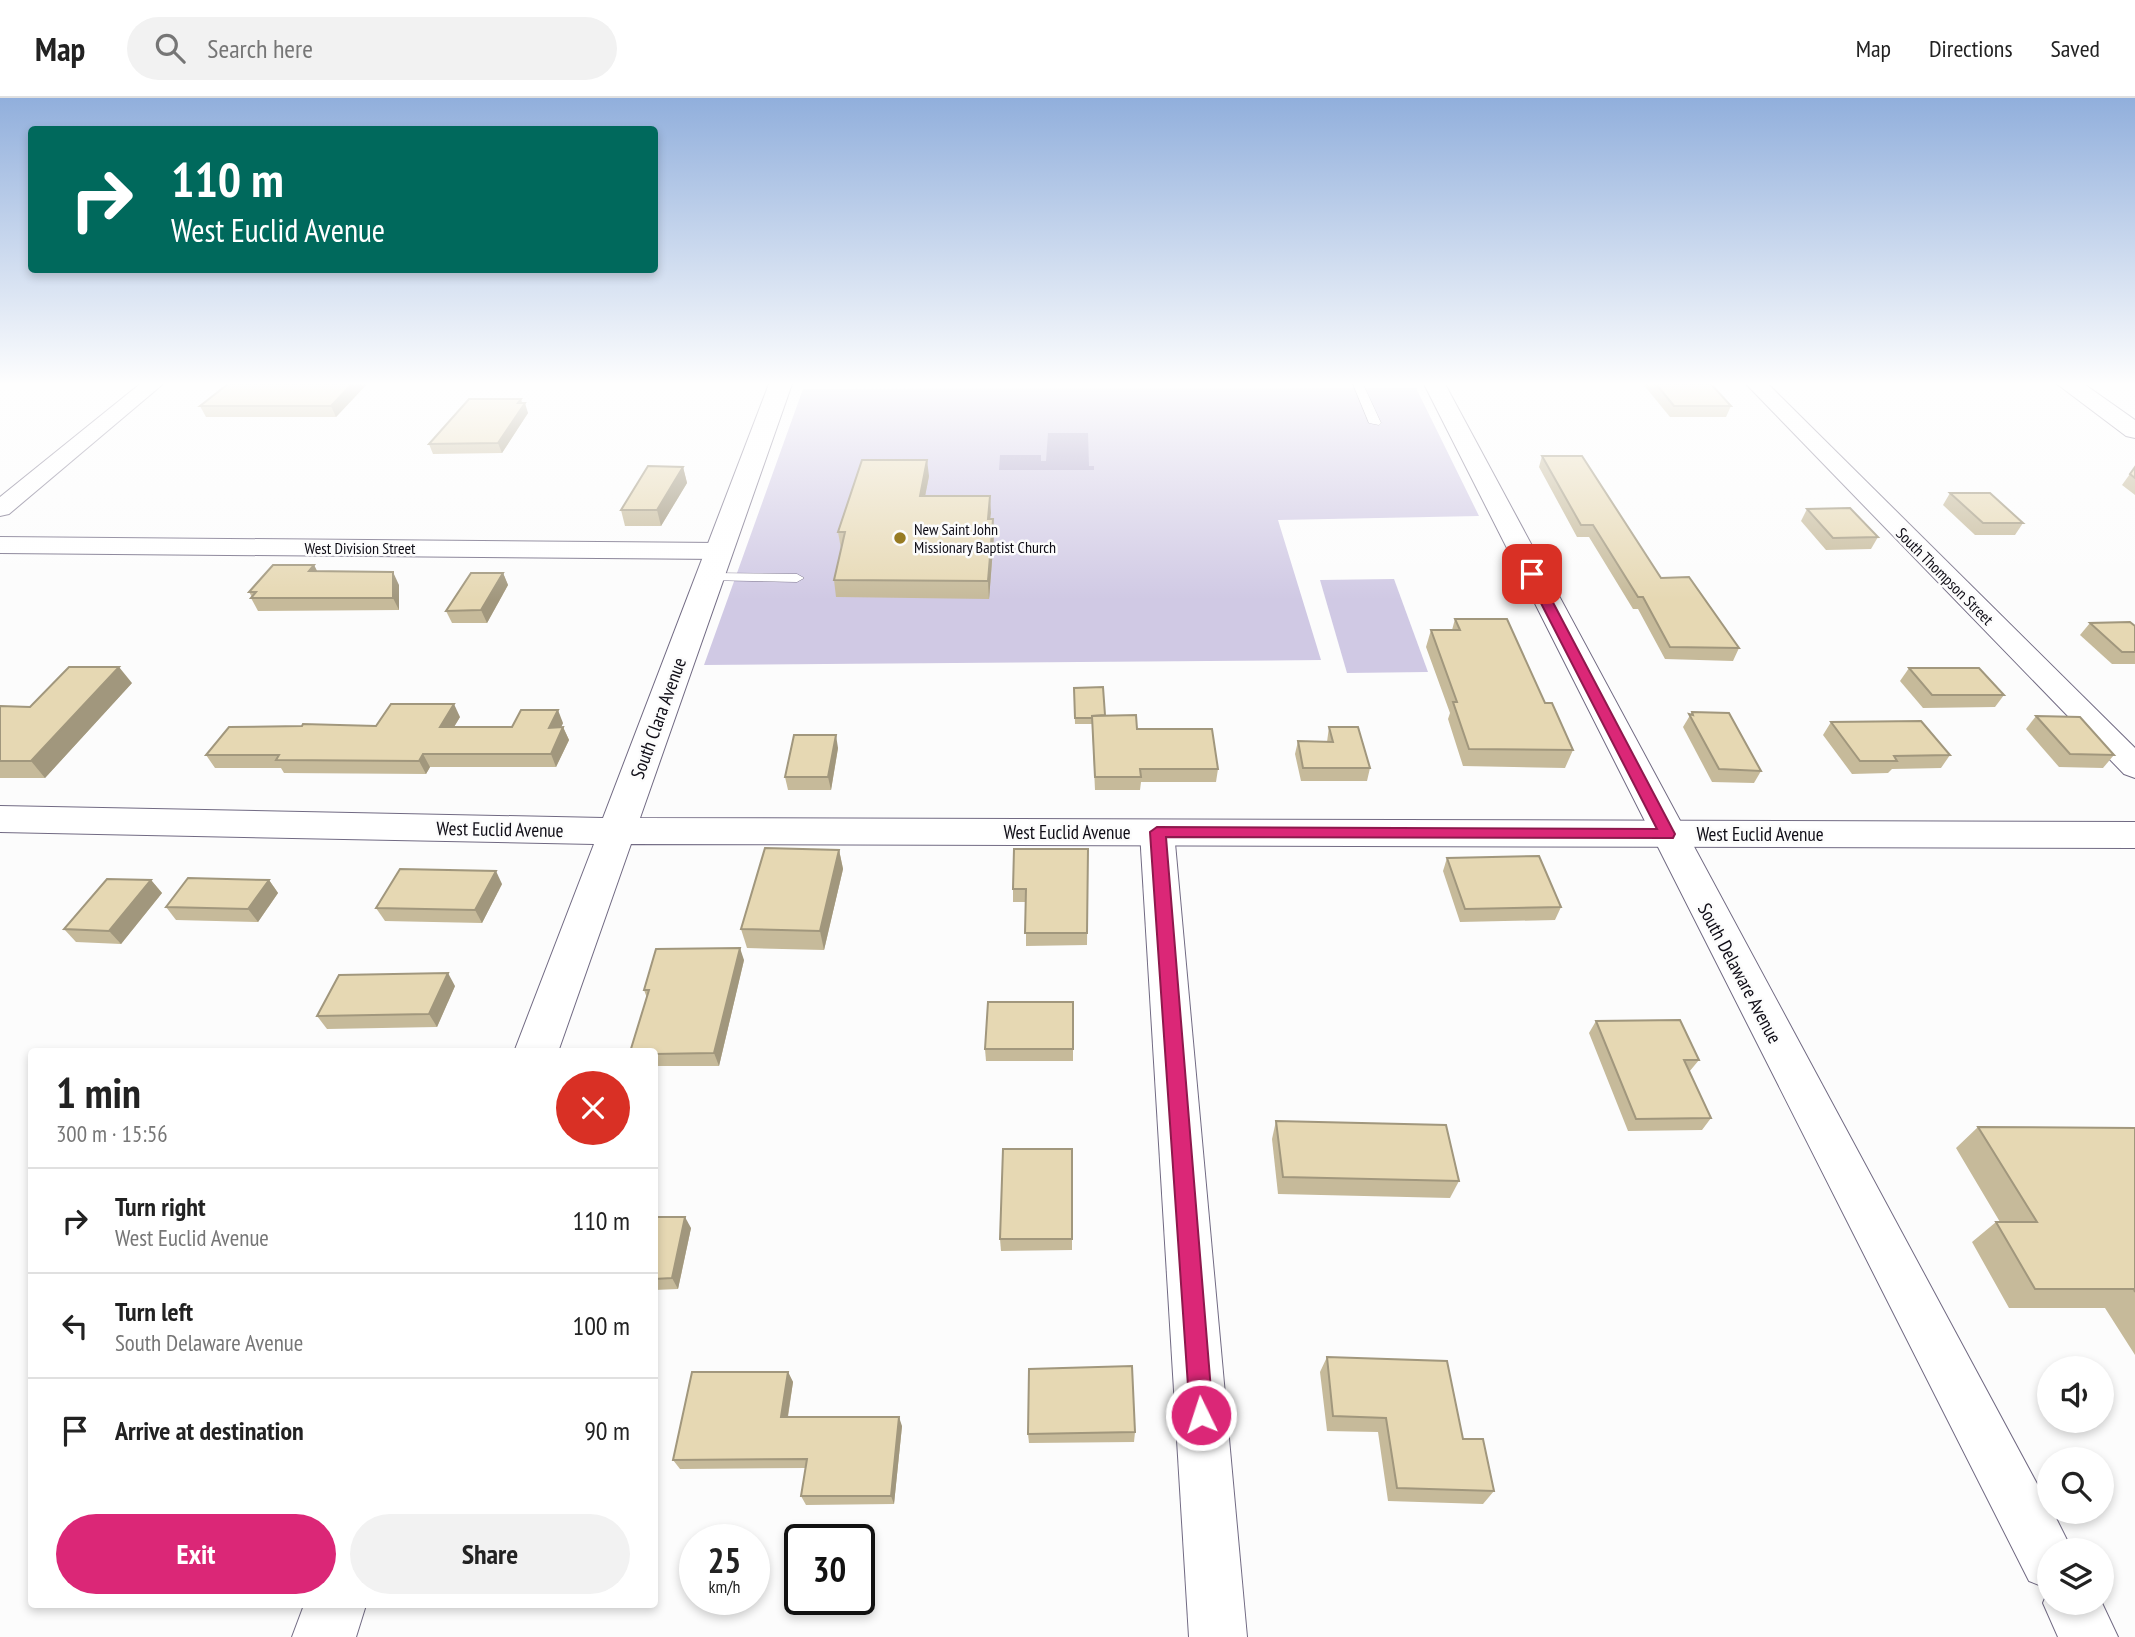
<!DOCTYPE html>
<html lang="en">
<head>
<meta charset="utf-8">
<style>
	body { margin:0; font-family:"PT Sans Narrow",sans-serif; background:#f2f2f2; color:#222; height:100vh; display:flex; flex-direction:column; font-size:26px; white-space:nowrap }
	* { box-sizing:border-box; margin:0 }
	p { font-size:23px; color:#767676 }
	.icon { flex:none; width:38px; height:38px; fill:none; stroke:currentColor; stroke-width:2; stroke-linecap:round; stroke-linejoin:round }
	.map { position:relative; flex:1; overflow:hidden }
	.sheet { position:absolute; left:28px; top:950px; width:630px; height:560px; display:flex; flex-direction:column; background:#fff; border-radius:7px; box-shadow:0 4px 10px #0003 }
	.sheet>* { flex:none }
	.hud { position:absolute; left:28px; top:28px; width:630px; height:147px; border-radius:7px; box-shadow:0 4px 10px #0003; background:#00695c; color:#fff; overflow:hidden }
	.buttons { position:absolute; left:2037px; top:1258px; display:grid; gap:14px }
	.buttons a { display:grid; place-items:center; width:77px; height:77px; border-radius:50%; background:#fff; box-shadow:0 4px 10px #0003; font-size:35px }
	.speed { position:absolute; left:679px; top:1426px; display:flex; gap:14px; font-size:35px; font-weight:700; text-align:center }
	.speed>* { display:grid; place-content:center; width:91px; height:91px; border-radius:50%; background:#fff; box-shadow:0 4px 10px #0003; line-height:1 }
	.speed small { font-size:18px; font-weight:400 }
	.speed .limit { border:4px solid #111; border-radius:10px; background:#fff; color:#111 }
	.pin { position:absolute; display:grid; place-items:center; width:60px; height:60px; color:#fff; margin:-30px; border-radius:14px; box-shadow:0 4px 10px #0006 }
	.me { position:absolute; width:77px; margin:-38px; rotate:356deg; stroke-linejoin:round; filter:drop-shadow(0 0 5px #0008) }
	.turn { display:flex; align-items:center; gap:24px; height:147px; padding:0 28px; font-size:32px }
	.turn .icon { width:91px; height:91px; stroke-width:2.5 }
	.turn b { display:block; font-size:49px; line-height:60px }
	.round { display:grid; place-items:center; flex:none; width:74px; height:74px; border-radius:37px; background:#f2f2f2 }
	.overview { display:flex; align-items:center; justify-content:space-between; height:119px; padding:0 28px }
	h1 { font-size:42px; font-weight:800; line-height:52px }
	.action { display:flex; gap:14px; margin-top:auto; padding:14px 28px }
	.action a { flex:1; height:80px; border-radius:42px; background:#db2777; color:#fff; font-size:28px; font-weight:800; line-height:80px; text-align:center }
	.action a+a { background:#f2f2f2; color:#222 }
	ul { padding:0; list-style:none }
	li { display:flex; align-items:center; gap:21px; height:105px; padding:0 28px; border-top:2px solid #e0e0e0 }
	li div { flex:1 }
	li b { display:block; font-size:26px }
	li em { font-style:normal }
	header { display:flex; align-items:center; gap:42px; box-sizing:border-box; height:98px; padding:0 35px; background:#fff; border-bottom:2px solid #e0e0e0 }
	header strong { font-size:33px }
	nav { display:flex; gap:38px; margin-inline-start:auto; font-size:24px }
	.search { width:490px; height:63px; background:#f2f2f2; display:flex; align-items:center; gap:18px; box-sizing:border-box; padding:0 24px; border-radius:38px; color:#767676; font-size:26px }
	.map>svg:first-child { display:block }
</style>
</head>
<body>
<header>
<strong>Map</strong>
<div class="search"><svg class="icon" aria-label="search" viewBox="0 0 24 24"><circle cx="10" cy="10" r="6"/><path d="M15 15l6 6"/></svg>Search here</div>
<nav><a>Map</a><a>Directions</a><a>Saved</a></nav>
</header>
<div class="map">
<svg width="2135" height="1539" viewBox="0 0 2135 1539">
	<rect width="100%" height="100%" fill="#fcfcfc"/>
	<g fill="#d0c9e4">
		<path d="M1416 290 1479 418 1278 422 1321 562 704 567 803 291Z"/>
		<path d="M1394 481 1428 574 1347 575 1320 482Z"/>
	</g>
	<path fill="#b0a7ca" d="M1048 335H1088L1089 368H1094V372H999L1000 357H1041V363H1046Z"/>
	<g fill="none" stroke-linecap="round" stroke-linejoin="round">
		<g stroke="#716a83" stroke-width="1">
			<g id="lane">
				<path d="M1353 286H1363L1381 325 1379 327 1369 325Z"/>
				<path d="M710 475 797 476 804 480 797 484 705 482 703 479Z"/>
			</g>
		</g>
		<g stroke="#716a83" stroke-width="2">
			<g id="street">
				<path d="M140 286H163L9 416 0 418V399Z"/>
				<path d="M1424 286H1445L2049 1408V1414H2053L2072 1452H2049V1505H2102L2118 1539H2058L2043 1505 2049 1491 2029 1483Z"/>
				<path d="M1746 286H1768L2135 650V680L2124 676Z"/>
				<path d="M0 439 720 445 729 448 733 453 729 458 720 461 0 455Z"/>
				<path d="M1157 722 1169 726 1174 734 1247 1539H1189L1140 734 1145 726Z"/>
			</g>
		</g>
		<g stroke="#716a83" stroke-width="2">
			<g id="secondary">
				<path d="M769 286H792L640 720 2135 724V750L631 746 558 954H514L594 746 0 734V708L603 720Z"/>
				<path d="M2057 286H2084L2135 322V340L2126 338Z"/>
				<path d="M304 1507H366L356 1539H292Z"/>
			</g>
		</g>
		<use href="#lane" fill="#fff" fill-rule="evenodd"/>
		<use href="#street" fill="#fff" fill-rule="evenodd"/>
		<use href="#secondary" fill="#fff" fill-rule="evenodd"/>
	</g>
	<g fill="#c6ba9a">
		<path d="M367 286 336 319H206L200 308Z"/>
		<path d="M1643 286H1711L1731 308 1726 319H1670Z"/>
		<path d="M522 305 528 315 502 355 433 356 429 346Z"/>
		<path d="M1542 358 1661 480 1739 550 1733 563 1665 561 1638 511H1633L1589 439H1577L1539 369Z"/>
		<path d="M683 369 687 385 661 428H625L621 412Z"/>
		<path d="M2135 369V397L2122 387Z"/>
		<path d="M929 378 925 398H990V421H993L994 438 989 501 836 499 834 482 841 451 838 434Z"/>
		<path d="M1950 395 2023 425 2015 437H1975L1943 407Z"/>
		<path d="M1807 411 1878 439 1871 451 1826 452 1801 423Z"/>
		<path d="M314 467 317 473 399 487V512L258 513 251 500 252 499 249 494Z"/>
		<path d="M503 475 508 487 487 525H452L446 513Z"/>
		<path d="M1455 521 1545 605 1573 652 1565 670 1463 668 1448 621 1450 615 1426 549 1431 532H1452Z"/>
		<path d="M2090 525 2135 528V566H2112L2080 537Z"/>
		<path d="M1909 570 2004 597 1995 609 1923 610 1900 583Z"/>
		<path d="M132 585 45 680H0V608L30 609Z"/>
		<path d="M1074 590 1105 617 1137 631 1218 671 1216 684H1141L1140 692H1095L1092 626H1075Z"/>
		<path d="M1692 614 1761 673 1754 685 1712 684 1683 629Z"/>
		<path d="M2036 618 2114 657 2103 670 2059 669 2026 631Z"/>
		<path d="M460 619 454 629H512L563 625 561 629H563L569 642 556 669H430L426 676 284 675 281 670H215L206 657 376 628Z"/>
		<path d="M1831 624 1950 657 1941 670 1892 671 1888 675 1852 676 1823 637Z"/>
		<path d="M1329 629 1370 670 1367 683H1301L1295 656 1298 643 1327 644Z"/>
		<path d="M838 650 831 692H788L785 679Z"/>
		<path d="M1088 751 1087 847 1026 848V804H1013V791Z"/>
		<path d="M839 752 843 771 824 852 747 850 741 831Z"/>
		<path d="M1447 760 1561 809 1555 822 1460 824 1443 773Z"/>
		<path d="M151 782 162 795 121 846 76 844 64 831Z"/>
		<path d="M269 782 278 795 258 824 176 822 166 809Z"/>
		<path d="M502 786 482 825 385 823 376 810Z"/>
		<path d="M744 862 719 968H654V954L647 900 644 892Z"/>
		<path d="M455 888 437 929 327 931 317 918Z"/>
		<path d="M1073 904V963H986L985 951Z"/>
		<path d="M1596 923 1699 962 1689 974 1711 1020 1702 1032 1628 1033 1589 935Z"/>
		<path d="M1276 1023 1459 1083 1450 1100 1278 1096 1272 1041Z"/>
		<path d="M1978 1029 2135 1030V1257L2105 1210H2009L1972 1144 1996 1124H2000L1956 1050Z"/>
		<path d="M1072 1051V1152L1001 1153 1000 1141Z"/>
		<path d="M654 1119 691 1130 678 1191 654 1192Z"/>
		<path d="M1327 1259 1463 1341 1494 1393 1483 1406 1388 1403 1378 1334 1327 1333 1320 1274Z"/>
		<path d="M788 1274 793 1284 788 1319 902 1328 894 1406 806 1407 801 1398 806 1370 680 1371 673 1362Z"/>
		<path d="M1135 1334 1134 1344 1029 1345 1028 1336Z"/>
	</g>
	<g fill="#a1977d">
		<path d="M352 286H367L336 319 331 308Z"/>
		<path d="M521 301 523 308 525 305 528 315 502 355 498 345Z"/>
		<path d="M927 362 929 378 922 414 920 398Z"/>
		<path d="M683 369 687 385 661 428 657 412Z"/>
		<path d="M990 398 991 415 988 438V421Z"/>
		<path d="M993 421 994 438 989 501 988 483Z"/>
		<path d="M314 467 320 479 309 473Z"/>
		<path d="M393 474 399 487V512L393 500Z"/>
		<path d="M503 475 508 487 487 525 481 512Z"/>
		<path d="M119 569 132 585 45 680 31 663Z"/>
		<path d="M454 606 460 619 446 642 440 629Z"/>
		<path d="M558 612 563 625 555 643 549 630Z"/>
		<path d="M563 629 569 642 556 669 551 656Z"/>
		<path d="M836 637 838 650 831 692 828 679Z"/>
		<path d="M423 656 430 669 426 676 419 663Z"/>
		<path d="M839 752 843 771 824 852 820 833Z"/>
		<path d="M496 773 502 786 482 825 475 812Z"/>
		<path d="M151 782 162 795 121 846 109 833Z"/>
		<path d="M269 782 278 795 258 824 248 811Z"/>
		<path d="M740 850 744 862 719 968 714 955Z"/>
		<path d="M448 875 455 888 437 929 429 916Z"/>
		<path d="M685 1119 691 1130 678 1191 672 1180Z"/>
		<path d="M788 1274 793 1284 786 1329 781 1319Z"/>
		<path d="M899 1319 902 1328 894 1406 891 1398Z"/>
	</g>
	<g fill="#e6d8b3" stroke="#a1977d" stroke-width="2">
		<path d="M228 286H352L331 308H200Z"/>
		<path d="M1656 286H1711L1731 308H1674Z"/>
		<path d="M469 301H521L518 305H525L498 345 429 346Z"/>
		<path d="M1542 358H1582L1661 480 1689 479 1739 550 1670 549 1643 499H1638L1593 427H1581Z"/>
		<path d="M862 362H927L920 398H990L988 421H993L988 483 834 482 845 434H838Z"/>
		<path d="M648 368 683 369 657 412H621Z"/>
		<path d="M2135 369V380L2130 376Z"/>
		<path d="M1950 395H1990L2023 425H1983Z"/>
		<path d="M1850 410 1878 439 1833 440 1807 411Z"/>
		<path d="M273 467H314L309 473 393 474V500H251L256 494H249Z"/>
		<path d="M471 475H503L481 512 446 513Z"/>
		<path d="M1455 521H1507L1545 605H1552L1573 652 1469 651 1453 604H1457L1431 532H1460Z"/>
		<path d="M2130 524 2135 528V554H2122L2090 525Z"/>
		<path d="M69 569H119L31 663H0V608L30 609Z"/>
		<path d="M1909 570H1979L2004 597H1932Z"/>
		<path d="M1103 589 1105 617 1092 618V620H1075L1074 590Z"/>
		<path d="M391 606H454L440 629H512L521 612H558L549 630 563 629 551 656H423L419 663 276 662 279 657H206L229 629 302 628 303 626 376 628Z"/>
		<path d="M1692 614 1729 615 1761 673 1719 671 1689 616 1693 617Z"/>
		<path d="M1136 617 1137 631H1212L1218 671H1140L1141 679H1095L1092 618Z"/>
		<path d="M2036 618 2080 619 2114 657 2070 656Z"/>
		<path d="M1921 623 1950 657 1894 658 1897 663H1860L1831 624Z"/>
		<path d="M1329 629H1358L1370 670H1303L1298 643 1333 644Z"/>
		<path d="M794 637H836L828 679H785Z"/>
		<path d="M765 750 839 752 820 833 741 831Z"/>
		<path d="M1014 751H1088L1087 835H1025L1026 791H1013Z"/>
		<path d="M1539 758 1561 809 1465 811 1447 760Z"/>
		<path d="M400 771 496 773 475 812 376 810Z"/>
		<path d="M188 780 269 782 248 811 166 809Z"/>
		<path d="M107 781 151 782 109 833 64 831Z"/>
		<path d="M740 850 714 955 654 956V954H630L649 892H644L656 851Z"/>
		<path d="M448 875 429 916 317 918 339 877Z"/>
		<path d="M988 904H1073V951H985Z"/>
		<path d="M1680 922 1699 962H1684L1711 1020 1636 1021 1596 923Z"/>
		<path d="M1276 1023 1446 1027 1459 1083 1283 1079Z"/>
		<path d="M1978 1029 2135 1030V1194L2134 1191H2035L1996 1124H2037Z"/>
		<path d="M1003 1051H1072V1141H1000Z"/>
		<path d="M654 1119H685L672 1180 654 1181Z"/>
		<path d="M1327 1259 1447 1263 1463 1341H1483L1494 1393 1397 1390 1386 1320 1333 1318Z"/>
		<path d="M1132 1268 1135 1334 1028 1336 1029 1271Z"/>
		<path d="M692 1274H788L781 1319H899L891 1398H801L807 1361 673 1362Z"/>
	</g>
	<linearGradient id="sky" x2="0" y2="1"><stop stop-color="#91afdc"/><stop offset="0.57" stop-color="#fefefe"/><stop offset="1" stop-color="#fefefe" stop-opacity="0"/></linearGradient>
	<rect width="2135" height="502" fill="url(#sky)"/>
	<path fill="#db2777" stroke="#8e194d" stroke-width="2" d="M1532 472 1538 476 1675 736 1673 740 1166 739 1213 1317 1210 1325 1201 1328 1193 1325 1190 1317 1150 734 1157 729 1657 731 1526 476Z"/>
	<circle fill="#977b23" stroke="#fcfcfc" stroke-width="2.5" cx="900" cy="440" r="7"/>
	<g text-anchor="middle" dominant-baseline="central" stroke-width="5" stroke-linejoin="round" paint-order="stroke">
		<g font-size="16" fill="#0f0d16" stroke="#fcfcfc" text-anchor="start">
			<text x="914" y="431">New Saint John<tspan x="914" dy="18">Missionary Baptist Church</tspan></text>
		</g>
		<g font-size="16" fill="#0f0d16" stroke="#fcfcfc">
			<text x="360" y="450">West Division Street</text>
			<text transform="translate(1945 478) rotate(45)">South Thompson Street</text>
		</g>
		<g font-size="19" fill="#0f0d16" stroke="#fcfcfc">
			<text transform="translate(658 620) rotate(-70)">South Clara Avenue</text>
			<text transform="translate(500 731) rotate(1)">West Euclid Avenue</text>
			<text x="1067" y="734">West Euclid Avenue</text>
			<text x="1760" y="736">West Euclid Avenue</text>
			<text transform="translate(1740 875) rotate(62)">South Delaware Avenue</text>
		</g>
	</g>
</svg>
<div class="buttons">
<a><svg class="icon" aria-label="sound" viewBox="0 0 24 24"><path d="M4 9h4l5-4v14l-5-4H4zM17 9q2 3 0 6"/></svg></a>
<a><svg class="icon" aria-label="search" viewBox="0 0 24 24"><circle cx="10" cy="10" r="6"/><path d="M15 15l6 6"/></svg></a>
<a><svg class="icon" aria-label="layers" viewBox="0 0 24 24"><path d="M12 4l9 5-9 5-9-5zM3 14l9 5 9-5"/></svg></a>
</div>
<div class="speed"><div>25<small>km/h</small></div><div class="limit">30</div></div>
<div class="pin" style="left:1532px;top:476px;background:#d93025"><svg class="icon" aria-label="arrive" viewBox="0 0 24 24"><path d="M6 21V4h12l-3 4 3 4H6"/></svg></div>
<svg class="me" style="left:1201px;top:1317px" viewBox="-20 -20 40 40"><circle r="17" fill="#db2777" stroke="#fff" stroke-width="3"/><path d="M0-11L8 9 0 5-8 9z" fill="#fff"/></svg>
<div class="hud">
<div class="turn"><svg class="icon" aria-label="right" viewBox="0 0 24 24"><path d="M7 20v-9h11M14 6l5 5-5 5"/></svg><div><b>110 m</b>West Euclid Avenue</div></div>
</div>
<section class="sheet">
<div class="overview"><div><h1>1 min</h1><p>300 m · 15:56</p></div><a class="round" style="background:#d93025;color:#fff"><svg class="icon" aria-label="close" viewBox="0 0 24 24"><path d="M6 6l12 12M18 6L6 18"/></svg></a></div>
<ul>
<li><svg class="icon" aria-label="right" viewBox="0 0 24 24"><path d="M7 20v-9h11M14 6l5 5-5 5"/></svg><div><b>Turn right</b><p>West Euclid Avenue</p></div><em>110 m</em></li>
<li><svg class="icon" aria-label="left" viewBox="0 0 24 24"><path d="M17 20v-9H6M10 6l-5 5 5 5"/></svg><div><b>Turn left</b><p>South Delaware Avenue</p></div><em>100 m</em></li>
<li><svg class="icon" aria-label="arrive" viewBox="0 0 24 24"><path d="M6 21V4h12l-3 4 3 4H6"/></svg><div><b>Arrive at destination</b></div><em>90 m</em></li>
</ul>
<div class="action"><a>Exit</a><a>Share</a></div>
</section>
</div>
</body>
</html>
